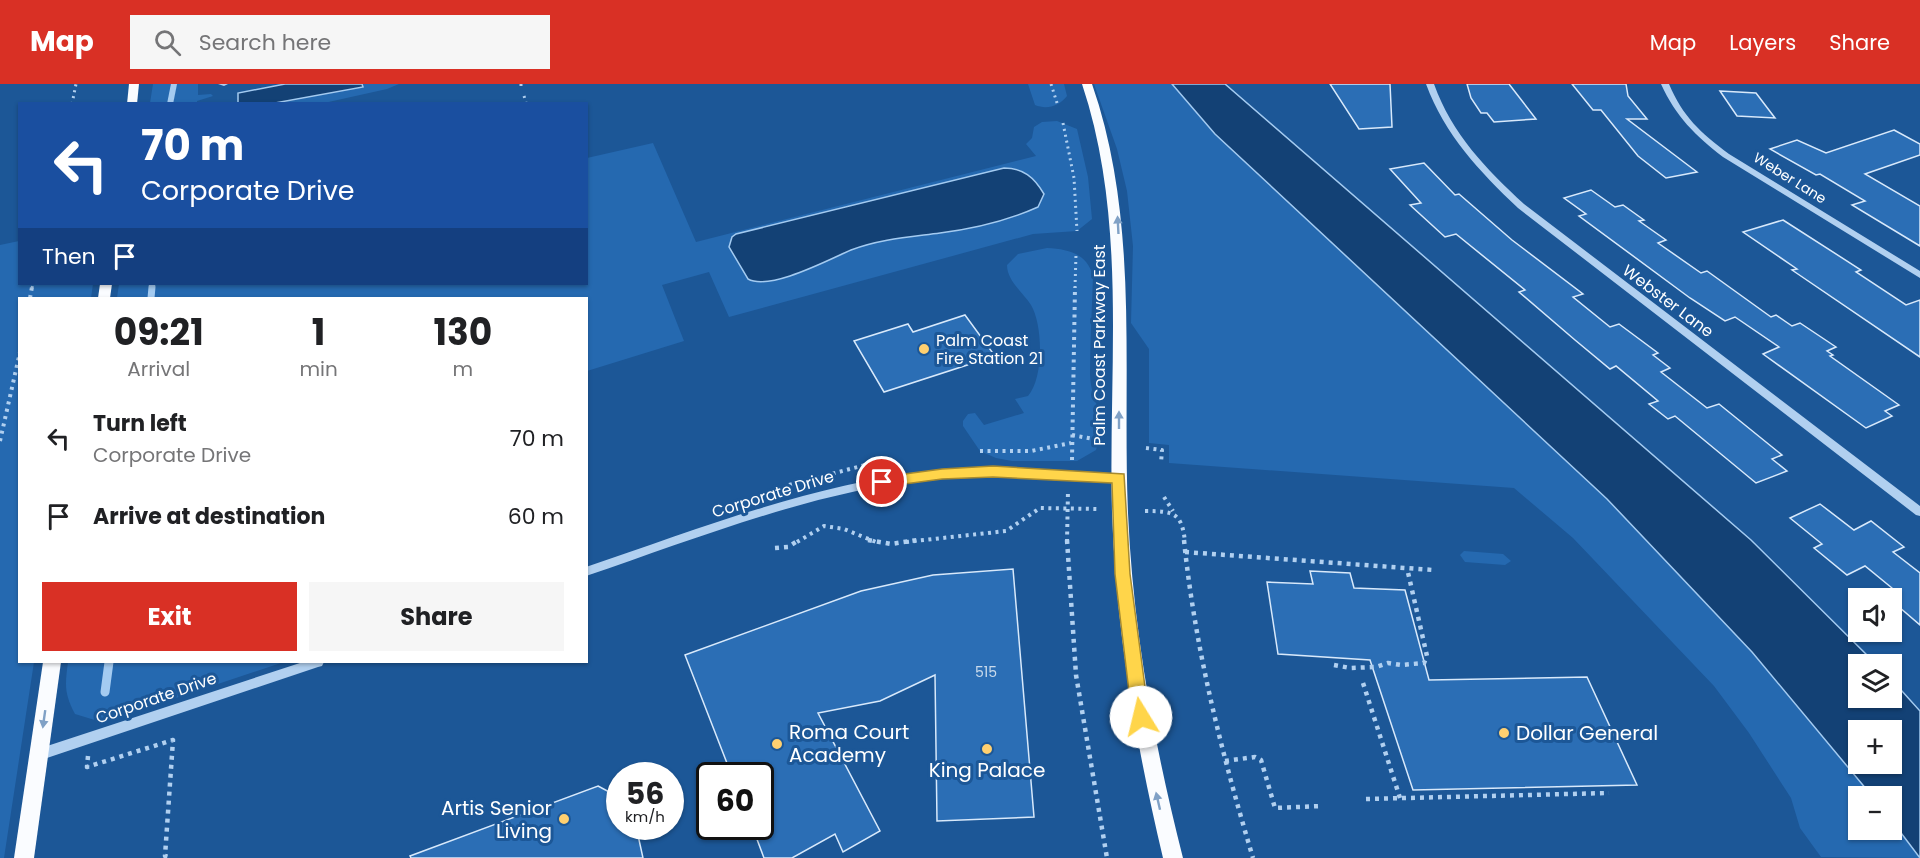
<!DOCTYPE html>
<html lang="en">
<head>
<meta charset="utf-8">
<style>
	body { margin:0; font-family:Poppins,sans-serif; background:#f6f6f6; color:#202124; height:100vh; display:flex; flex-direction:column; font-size:22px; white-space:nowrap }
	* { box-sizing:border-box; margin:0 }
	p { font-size:20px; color:#757577 }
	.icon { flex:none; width:33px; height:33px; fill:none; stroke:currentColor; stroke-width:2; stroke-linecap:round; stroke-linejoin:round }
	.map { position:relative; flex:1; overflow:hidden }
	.panel { position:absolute; left:18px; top:213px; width:570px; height:366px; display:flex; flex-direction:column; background:#fff; border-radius:0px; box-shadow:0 2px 4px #0004 }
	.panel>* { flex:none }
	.guide { position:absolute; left:18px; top:18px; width:570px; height:183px; border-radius:0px; box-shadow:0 2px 4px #0004; background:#1a4fa0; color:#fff; overflow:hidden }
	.tools { position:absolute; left:1848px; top:504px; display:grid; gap:12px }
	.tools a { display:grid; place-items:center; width:54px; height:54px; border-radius:0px; background:#fff; box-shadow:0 2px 4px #0004; font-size:30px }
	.speed { position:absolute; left:606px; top:678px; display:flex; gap:12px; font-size:30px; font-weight:700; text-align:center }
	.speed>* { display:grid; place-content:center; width:78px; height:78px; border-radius:50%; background:#fff; box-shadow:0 2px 4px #0004; line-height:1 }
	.speed small { font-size:15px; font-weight:400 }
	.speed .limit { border:3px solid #111; border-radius:9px; background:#fff; color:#111 }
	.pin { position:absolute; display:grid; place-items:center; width:51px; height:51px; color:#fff; margin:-26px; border:3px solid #fff; border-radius:50%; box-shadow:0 2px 6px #0007 }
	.me { position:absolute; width:66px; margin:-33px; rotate:351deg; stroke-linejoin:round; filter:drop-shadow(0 0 4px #0008) }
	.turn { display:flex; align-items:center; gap:21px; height:126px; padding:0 24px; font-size:27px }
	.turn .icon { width:78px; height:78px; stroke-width:2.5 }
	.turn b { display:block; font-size:42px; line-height:51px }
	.then { display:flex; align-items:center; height:57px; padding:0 24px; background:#0003; gap:12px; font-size:22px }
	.eta { display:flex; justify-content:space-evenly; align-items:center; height:102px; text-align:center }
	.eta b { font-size:36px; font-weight:700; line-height:42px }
	.action { display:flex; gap:12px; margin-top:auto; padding:12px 24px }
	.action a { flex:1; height:69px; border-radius:0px; background:#d93025; color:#fff; font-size:24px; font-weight:700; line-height:69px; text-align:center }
	.action a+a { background:#f6f6f6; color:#202124 }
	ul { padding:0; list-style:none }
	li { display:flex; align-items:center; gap:18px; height:78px; padding:0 24px }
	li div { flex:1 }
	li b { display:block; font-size:22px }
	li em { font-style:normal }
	header { display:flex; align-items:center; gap:36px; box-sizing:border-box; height:84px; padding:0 30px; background:#d93025; color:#fff }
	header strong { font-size:28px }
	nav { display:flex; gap:33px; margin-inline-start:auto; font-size:21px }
	.search { width:420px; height:54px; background:#f6f6f6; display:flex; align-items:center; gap:15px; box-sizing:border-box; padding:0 21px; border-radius:0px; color:#757577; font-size:22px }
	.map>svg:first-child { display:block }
</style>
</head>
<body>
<header>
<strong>Map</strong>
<div class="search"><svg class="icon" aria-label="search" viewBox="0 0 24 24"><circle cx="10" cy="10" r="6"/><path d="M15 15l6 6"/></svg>Search here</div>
<nav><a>Map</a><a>Layers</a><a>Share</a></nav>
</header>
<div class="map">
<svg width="1920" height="774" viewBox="0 0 1920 774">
	<rect width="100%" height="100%" fill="#1c5797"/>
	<g fill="#2569b0">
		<path d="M153 0H198V11L211 10 213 12 197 17V19H150Z"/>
		<path d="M362 0H399L387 5 324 19 275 20 362 3Z"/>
		<path d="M1028 0H1064L1067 12C1059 22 1047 26 1035 21Z"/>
		<path d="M1094 0H1172L1215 50 1607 415 1752 568 1872 712H1858V746H1892V737L1920 774 1821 773 1800 744 1791 714 1749 649 1714 602 1573 454 1514 404 1169 379V361L1149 359V265L1131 239 1133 162 1127 107 1117 65Z"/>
		<path d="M1057 37 1077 45 1088 93 1092 135 1077 147 1033 150 729 233 709 188 662 201 684 257 587 287 586 214H117L119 200H586L587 74 653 59 696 158 1036 72 1026 60 1032 54 1034 43 1042 38Z"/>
		<path d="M19 157 20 200H93L91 214H20V578H34L4 774H0V161Z"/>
		<path d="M1047 164C1069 165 1087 170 1093 192 1092 225 1090 257 1090 290 1091 322 1109 328 1096 366L1077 377H1012L996 374 980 367 963 342V337L968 330 975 329 984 341 1024 329 1015 315 1028 312C1044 294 1043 241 1031 221 1023 208 1007 197 1007 181L1018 170Z"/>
		<path d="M1464 467 1503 470 1511 477 1505 481 1465 478 1460 471Z"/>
		<path d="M68 578H284L122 632 98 637 75 630C64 609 65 601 68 578Z"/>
	</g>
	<g fill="#134175" stroke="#a4cbf1" stroke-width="1.5" fill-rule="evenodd">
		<path d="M285 0H362L363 3 275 19H238V9Z"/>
		<path d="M1172 0H1225L1751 456 1876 580H1858V614H1892V596L1920 627V774L1892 737V712H1872L1752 568 1607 415 1215 50ZM1858 646H1892V680H1858Z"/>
		<path d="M1004 84C1023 84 1034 93 1044 110L1038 123C1009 136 972 145 940 149 910 153 880 155 851 166 828 176 770 207 748 195L729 163 732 153 736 150Z"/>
	</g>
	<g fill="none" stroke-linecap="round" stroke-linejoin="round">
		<g stroke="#a4cbf1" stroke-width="6">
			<path d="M170 20 174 0"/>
			<path d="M152 204V200"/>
		</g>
		<path stroke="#a4cbf1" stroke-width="7" d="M151 214 152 203"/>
		<path stroke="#a4cbf1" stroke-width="9" d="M105 608 109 578"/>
	</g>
	<g fill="#2b6eb5" stroke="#d8e9fb" stroke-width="1.5">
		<path d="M1330 0H1390L1392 43 1359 45Z"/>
		<path d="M1467 0H1509L1536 35 1494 38 1487 29H1481L1471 14Z"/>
		<path d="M1572 0H1626L1628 12 1647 35H1627L1697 88 1666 94 1638 72 1601 26H1593Z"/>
		<path d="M1720 7 1756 9 1775 34 1737 32Z"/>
		<path d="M1894 46 1920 60V71L1865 90 1920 122V162L1852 121 1865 117 1820 90 1816 91 1770 65 1797 56 1826 69Z"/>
		<path d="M1424 79 1455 111 1459 110 1512 156 1583 210 1573 213 1610 243 1619 240 1658 269 1653 271 1670 284 1661 288 1707 324 1719 320 1782 371 1772 375 1787 387 1756 399 1675 332 1668 335 1649 320 1658 317 1616 282 1610 285 1575 256 1519 208 1525 206 1456 150 1445 153 1410 121 1421 119 1390 85Z"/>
		<path d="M1591 106 1615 123 1623 121 1644 136 1639 137 1666 156 1658 159 1701 189 1707 187 1771 233 1776 231 1792 242 1800 239 1836 263 1827 267 1833 271 1830 272 1899 321 1885 327 1892 332 1866 344 1763 270 1779 263 1735 233 1725 237 1690 214 1579 132 1586 130 1564 114Z"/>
		<path d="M1783 136 1861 186 1856 188 1906 221 1920 216V273L1792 186 1797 185 1743 148Z"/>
		<path d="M965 231 995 272 884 308 854 257 908 240 913 248Z"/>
		<path d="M1820 420 1854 446 1871 437 1904 463 1893 468 1920 489V541L1892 517V504L1865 482 1847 491 1814 464 1822 460 1790 434Z"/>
		<path d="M1013 485 1034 733 937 737 935 591 880 617 818 629 880 747 843 768 835 750 792 774H764L752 742H760V692H732L685 571 861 507 933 491Z"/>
		<path d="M1310 487 1350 489 1354 504 1405 506 1429 596 1587 593 1637 701 1413 706 1370 576 1278 570 1267 498 1313 500Z"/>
		<path d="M598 702 615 711 620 728V742H636L643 774H411L410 772Z"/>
	</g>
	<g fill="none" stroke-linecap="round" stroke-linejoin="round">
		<g stroke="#b1d0f0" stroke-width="3" stroke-dasharray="2 4" stroke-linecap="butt">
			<path d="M521 0V3"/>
			<path d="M1051 0 1058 22"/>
			<path d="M524 12 526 18"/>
			<path d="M72 20 76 0"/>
			<path d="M1063 39 1074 94 1077 147"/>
			<path d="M32 204 33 200"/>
			<path d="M1075 204 1076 170"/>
		</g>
		<g stroke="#b1d0f0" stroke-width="4" stroke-dasharray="3 4.5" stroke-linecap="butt">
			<path d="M30 214 32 203"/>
			<path d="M1072 351 1099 356"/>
			<path d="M0 357 20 268"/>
			<path d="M1146 364 1162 366 1161 379"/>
			<path d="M980 367H1031L1071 359"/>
			<path d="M1072 376 1075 203"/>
			<path d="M789 401 873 379"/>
			<path d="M1164 413 1173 427"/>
			<path d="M1145 427C1173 427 1182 428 1185 458"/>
			<path d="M797 458 824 442 844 445 876 458"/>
			<path d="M906 458 1006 447 1040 424 1097 425"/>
			<path d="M1067 458 1068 406"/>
		</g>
		<g stroke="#b1d0f0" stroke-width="4.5" stroke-dasharray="4 5" stroke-linecap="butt">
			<path d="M868 456 891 460 917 456"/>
			<path d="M1067 456 1076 591 1107 774"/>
			<path d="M1184 456C1195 565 1222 670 1253 774"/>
			<path d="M775 464 788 463 799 456"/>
			<path d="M1185 468 1433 486"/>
			<path d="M1334 581 1350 584 1376 583 1388 579 1401 581 1424 579 1427 572 1407 484"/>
			<path d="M1363 599 1400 714"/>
			<path d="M88 672 87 683 173 656 165 772 172 774"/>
			<path d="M1225 677 1255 673 1261 676 1275 724 1322 722"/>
			<path d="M1366 715 1609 709"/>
		</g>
		<g fill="#b1d0f0" fill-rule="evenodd">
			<path d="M218 0H228L224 2Z"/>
			<path d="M1426 0H1434C1452 50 1486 85 1524 120L1920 422V432L1916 431 1518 124C1479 87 1445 51 1426 0Z"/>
			<path d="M1661 0H1669C1683 33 1700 48 1729 70L1920 187V194L1723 73C1695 51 1676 33 1661 0Z"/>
			<path d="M1010 384 1119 390 1123 391 1124 394 1123 397 1119 398C1056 393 991 388 928 395 809 409 698 454 586 492V483C698 445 810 401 928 387 955 384 982 384 1010 384Z"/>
			<path d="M303 578H324L322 582 318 583 38 677 33 675 32 671 33 667 38 665Z"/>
		</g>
		<g fill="#fafcff" fill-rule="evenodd">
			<path d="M129 0H139L137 20H127Z"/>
			<path d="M1082 0H1092C1140 138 1122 285 1128 429 1133 546 1154 660 1183 774H1163C1136 660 1116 546 1112 428 1108 285 1128 138 1082 0Z"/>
			<path d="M100 200H112L110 214H98Z"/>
			<path d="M43 578H61L34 774H14Z"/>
		</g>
	</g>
	<defs><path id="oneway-solid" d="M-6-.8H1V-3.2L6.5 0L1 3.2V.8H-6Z" transform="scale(1.5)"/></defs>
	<g fill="#80a1c6">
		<use href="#oneway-solid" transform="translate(1118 141) rotate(-93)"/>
		<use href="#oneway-solid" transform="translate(1119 336) rotate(-90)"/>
		<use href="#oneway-solid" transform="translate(44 635) rotate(98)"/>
		<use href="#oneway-solid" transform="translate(1158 717) rotate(-103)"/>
	</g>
	<path fill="#ffd54a" stroke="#a68a30" stroke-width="1.5" d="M993 382 1124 390 1130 490 1149 633 1146 638 1141 640 1135 638 1132 633 1115 490 1112 399 993 393 942 395 882 403 875 398 882 393 942 385Z"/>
	<g fill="#ffd070" stroke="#1c5797" stroke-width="2">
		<circle cx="924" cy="265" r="6"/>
		<circle cx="1504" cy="649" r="6"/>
		<circle cx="777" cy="660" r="6"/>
		<circle cx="987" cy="665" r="6"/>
		<circle cx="564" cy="735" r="6"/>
	</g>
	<g text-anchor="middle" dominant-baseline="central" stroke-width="6" stroke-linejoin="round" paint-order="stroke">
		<g font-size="14" fill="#fff" stroke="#1c5797">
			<text transform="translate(1790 94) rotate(32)">Weber Lane</text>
		</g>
		<g font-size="14" fill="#cadbec">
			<text x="986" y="588">515</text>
		</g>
		<g font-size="16" fill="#fff" stroke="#1c5797">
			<text transform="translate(1668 217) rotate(37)">Webster Lane</text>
			<text transform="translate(1099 261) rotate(-90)">Palm Coast Parkway East</text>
			<text transform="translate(773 410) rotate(-17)">Corporate Drive</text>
			<text transform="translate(156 614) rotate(-19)">Corporate Drive</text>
		</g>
		<g font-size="16" fill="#fff" stroke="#1c5797" text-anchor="start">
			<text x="936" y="256">Palm Coast<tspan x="936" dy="18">Fire Station 21</tspan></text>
		</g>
		<g font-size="20" fill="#fff" stroke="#1c5797" text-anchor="start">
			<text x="789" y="648">Roma Court<tspan x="789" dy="23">Academy</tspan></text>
			<text x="1516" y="649">Dollar General</text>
			<text x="987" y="686" text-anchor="middle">King Palace</text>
			<text x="552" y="724" text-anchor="end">Artis Senior<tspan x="552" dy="23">Living</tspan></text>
		</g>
	</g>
</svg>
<div class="tools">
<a><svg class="icon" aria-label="sound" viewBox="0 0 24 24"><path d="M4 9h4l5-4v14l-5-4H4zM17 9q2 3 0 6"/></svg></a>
<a><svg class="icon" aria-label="layers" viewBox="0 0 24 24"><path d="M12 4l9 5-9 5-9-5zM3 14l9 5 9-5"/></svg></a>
<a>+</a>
<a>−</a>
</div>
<div class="speed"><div>56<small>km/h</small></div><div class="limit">60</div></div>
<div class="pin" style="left:882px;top:398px;background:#d93025"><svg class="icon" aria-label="arrive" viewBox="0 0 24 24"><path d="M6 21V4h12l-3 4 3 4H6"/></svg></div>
<svg class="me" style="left:1141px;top:633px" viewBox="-20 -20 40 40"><circle r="19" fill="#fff"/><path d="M0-13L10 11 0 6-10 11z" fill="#ffd54a"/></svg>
<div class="guide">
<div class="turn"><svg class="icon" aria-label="left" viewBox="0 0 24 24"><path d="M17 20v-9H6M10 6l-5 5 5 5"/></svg><div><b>70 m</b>Corporate Drive</div></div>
<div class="then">Then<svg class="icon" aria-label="arrive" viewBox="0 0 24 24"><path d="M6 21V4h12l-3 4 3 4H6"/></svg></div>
</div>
<section class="panel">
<div class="eta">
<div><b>09:21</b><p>Arrival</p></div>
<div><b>1</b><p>min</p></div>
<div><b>130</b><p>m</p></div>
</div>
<ul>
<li><svg class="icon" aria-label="left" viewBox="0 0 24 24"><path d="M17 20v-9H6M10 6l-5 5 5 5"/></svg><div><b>Turn left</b><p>Corporate Drive</p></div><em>70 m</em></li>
<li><svg class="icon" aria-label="arrive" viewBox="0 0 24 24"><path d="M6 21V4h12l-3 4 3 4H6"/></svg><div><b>Arrive at destination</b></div><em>60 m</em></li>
</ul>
<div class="action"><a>Exit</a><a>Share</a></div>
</section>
</div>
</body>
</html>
